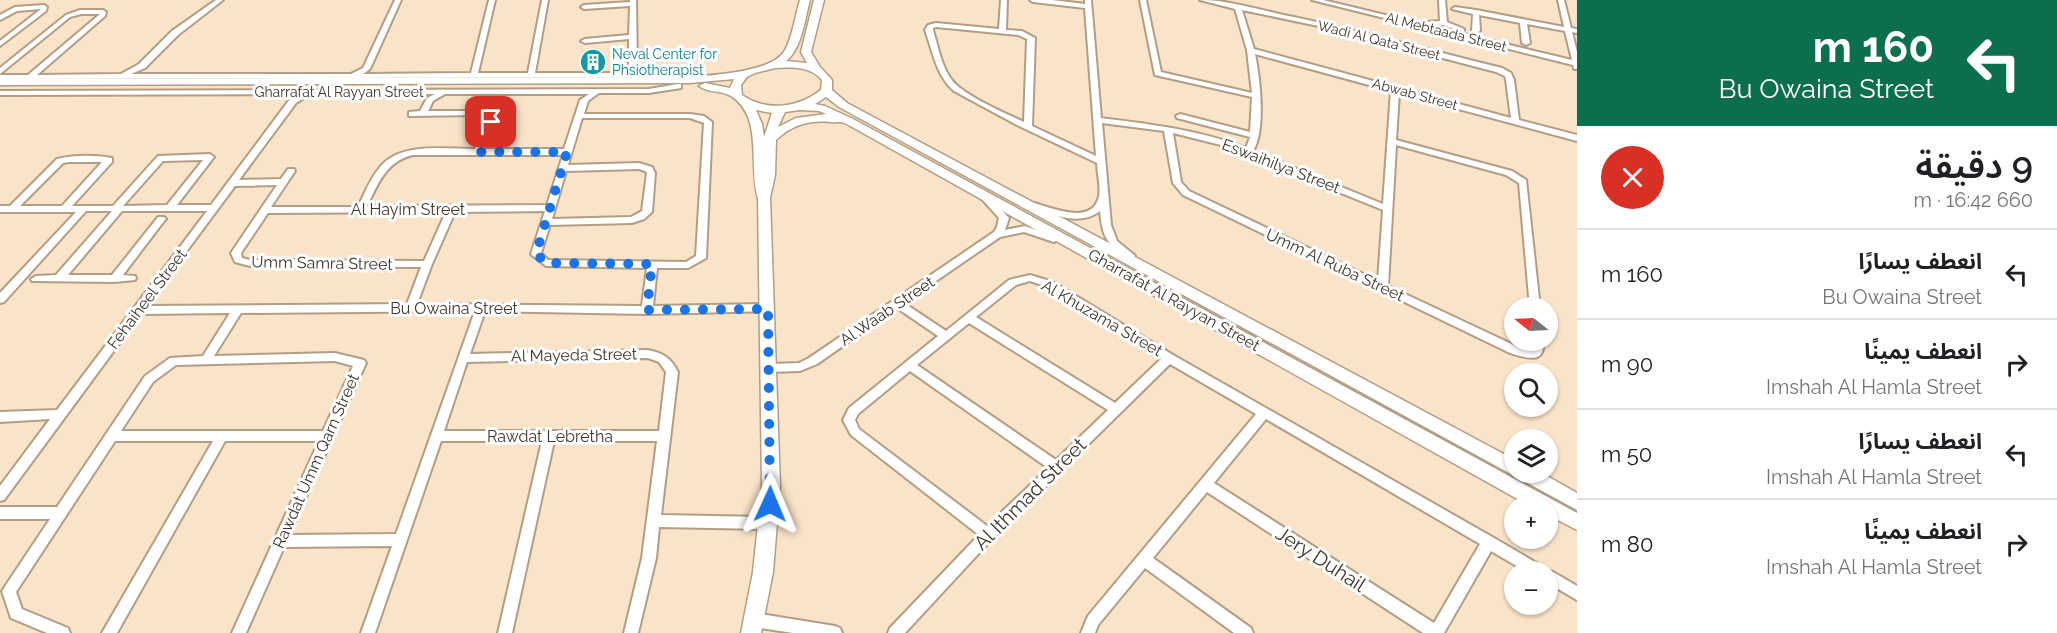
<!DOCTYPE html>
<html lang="ar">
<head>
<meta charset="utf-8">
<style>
	body { margin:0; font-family:Raleway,"Noto Sans Arabic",sans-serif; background:#f2f2f2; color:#202124; direction:rtl; height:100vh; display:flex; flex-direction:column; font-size:22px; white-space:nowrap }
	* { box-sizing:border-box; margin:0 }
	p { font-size:20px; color:#757577 }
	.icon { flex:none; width:33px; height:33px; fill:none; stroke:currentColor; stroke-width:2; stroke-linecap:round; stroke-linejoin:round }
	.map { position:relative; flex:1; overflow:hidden; direction:ltr }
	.drawer { display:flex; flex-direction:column; background:#fff; width:480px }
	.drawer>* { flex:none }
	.banner { background:#0b6e4f; color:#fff; overflow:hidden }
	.needle { width:39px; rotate:288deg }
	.controls { position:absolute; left:1504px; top:297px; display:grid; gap:12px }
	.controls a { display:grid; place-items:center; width:54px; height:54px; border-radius:50%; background:#fff; box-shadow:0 2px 4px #0004; font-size:30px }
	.pin { position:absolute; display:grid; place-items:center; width:51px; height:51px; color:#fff; margin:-26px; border-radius:12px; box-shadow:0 3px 9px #0006 }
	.me { position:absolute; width:66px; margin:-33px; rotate:1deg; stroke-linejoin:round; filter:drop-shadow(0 0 4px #0008) }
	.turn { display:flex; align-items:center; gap:21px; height:126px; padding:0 24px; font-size:27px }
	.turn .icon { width:78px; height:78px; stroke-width:2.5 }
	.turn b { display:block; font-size:42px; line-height:51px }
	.round { display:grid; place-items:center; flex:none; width:63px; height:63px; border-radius:32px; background:#f2f2f2 }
	.overview { display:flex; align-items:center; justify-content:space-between; height:102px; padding:0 24px }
	h1 { font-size:36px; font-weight:600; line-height:45px }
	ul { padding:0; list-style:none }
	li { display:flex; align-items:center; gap:18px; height:90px; padding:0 24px; border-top:2px solid #e0e0e0 }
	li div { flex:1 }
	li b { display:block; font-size:22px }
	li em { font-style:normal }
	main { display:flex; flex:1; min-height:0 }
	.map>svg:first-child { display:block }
</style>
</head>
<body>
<main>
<section class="drawer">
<div class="banner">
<div class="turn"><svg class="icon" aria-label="left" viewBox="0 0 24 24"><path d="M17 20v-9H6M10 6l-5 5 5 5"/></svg><div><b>160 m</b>Bu Owaina Street</div></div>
</div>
<div class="overview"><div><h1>9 دقيقة</h1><p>660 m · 16:42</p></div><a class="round" style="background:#d93025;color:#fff"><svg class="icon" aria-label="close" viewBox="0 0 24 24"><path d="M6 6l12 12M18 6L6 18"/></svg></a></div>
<ul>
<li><svg class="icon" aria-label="left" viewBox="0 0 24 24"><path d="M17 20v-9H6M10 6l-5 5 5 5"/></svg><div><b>انعطف يسارًا</b><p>Bu Owaina Street</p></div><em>160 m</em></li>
<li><svg class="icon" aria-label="right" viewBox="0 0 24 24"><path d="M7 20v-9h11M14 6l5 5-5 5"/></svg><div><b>انعطف يمينًا</b><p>Imshah Al Hamla Street</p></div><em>90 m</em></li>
<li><svg class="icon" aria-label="left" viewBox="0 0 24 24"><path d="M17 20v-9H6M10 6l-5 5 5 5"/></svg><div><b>انعطف يسارًا</b><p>Imshah Al Hamla Street</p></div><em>50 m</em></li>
<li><svg class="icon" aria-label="right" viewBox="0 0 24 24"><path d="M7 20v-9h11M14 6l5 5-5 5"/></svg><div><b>انعطف يمينًا</b><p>Imshah Al Hamla Street</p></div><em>80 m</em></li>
</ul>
</section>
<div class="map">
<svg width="1577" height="633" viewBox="0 0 1577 633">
	<rect width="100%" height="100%" fill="#f9e3c9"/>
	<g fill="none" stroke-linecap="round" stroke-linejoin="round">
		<g stroke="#b29e85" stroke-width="4">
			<g id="street">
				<path d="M216 0H223L178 35 145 68 131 74H351L363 68 395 0H401L370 69 363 74 471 73 489 0H495L478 73H528L542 0H548L535 73H632L629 67V39L585 43 581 41 585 39 629 35 630 6 584 9 581 7 584 5 630 2V0H636L637 67 640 73 676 78 680 80 676 82 637 77 0 79V75H28L100 14H81L70 17 0 74V68L66 15 80 10H103L106 12 105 16 37 75 121 74 139 64 172 31Z"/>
				<path d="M1001 0H1007L1006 30 1022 31 1035 38 1032 126 1096 156 1085 8 1033 2 1030 0H1052L1085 4V0H1091L1101 118C1150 124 1200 130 1246 148L1250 137 1177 118 1176 116 1180 114 1250 132 1252 97 1155 75 1140 0H1146L1161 72 1252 93 1247 50 1235 9 1200 0C1228 0 1256 9 1284 15 1357 30 1429 50 1502 68L1511 73 1514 80 1519 120 1577 135V141L1399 93 1396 140 1512 171 1526 180 1540 308H1530L1519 183 1506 175 1396 145 1388 286 1518 347 1527 350 1533 349V340H1543C1546 365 1526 358 1510 353L1183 195 1173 183 1164 131 1102 123 1111 225 1117 241 1133 254 1135 256 1133 258C1127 259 1125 257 1121 254 1104 241 1102 231 1100 211 1079 227 1053 214 1031 208L1029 206 1031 204 1034 203C1053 208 1093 226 1099 196 1101 186 1097 173 1097 163L1017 125 954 91C936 75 933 52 925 30L928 25 936 23 999 29ZM1242 10 1328 28 1496 72 1505 76 1506 80 1511 118 1254 49ZM936 27 1018 35 1027 39 1024 122C1005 113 962 95 951 79 941 65 938 46 933 30V28ZM1255 54 1391 91 1383 204 1253 151C1266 130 1260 78 1255 54ZM1173 133 1225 146 1383 210 1378 281 1189 191 1181 182Z"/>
				<path d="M1312 0H1323L1572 60 1565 31 1527 24 1530 43 1526 45 1522 43 1520 23 1479 15 1480 31 1476 33 1472 31 1473 14 1452 9 1455 7 1476 10 1564 27 1558 0H1564L1571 28 1577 29V33L1572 32 1577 52V69H1574L1573 65Z"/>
				<path d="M1439 0H1445L1447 22 1464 29V31H1460L1443 25 1426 24V22L1440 21Z"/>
				<path d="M44 5 47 7 46 11 0 46V41L41 9 17 11 0 20V15L15 7Z"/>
				<path d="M678 84H681V88L649 93H599L588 101 584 114H690L704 116 712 122 706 258 688 268H657L653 306 768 304 772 305 773 308 772 311 647 314 485 311 470 354 648 350C663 353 671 358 678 372L661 515 769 517 774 519 775 523 774 527 769 529 659 527 656 558 638 633H624L642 558 657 441H554L512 633H498L542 441H441L375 633H361L392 546 284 547 246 633H232L319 441H225L117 633H102L213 441H115L16 592 22 609 68 628 70 633H47L11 618 2 591 50 519H0V507H57L145 376 170 358 203 356 230 313 141 314 4 500 0 501V486L50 419 0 422V412L57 410 207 211H122L68 275H112L158 217H164L166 219 164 221 123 275 135 276 136 278 135 280 114 282 32 281 31 279 36 276 56 275 112 211H86L4 302 0 303V293L76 212H0V206H10L57 159C74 155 95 155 112 158V162L72 206H113L158 156 210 154 214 157 177 205H211L290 99 299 94 0 95V91L649 89ZM310 94H435L427 98 420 111 409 112V116L478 115 486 118 487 122 475 149C446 149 402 142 381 166 370 178 365 193 358 207H271L295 171 294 169H288L281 179 239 180 296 103ZM445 94H589L580 100 564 149H483L495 122 494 117 479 111H428L433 101ZM582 118H690L704 123 696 256 686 262 548 260 541 253 550 225 632 223 644 219 652 212 655 173 652 167 639 163 568 165ZM413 155H563L547 205 367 206C378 184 386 161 413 155ZM203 160 167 205 123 206 163 161ZM69 162H102L62 206H20L63 163ZM639 169 645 171 647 173 642 211 631 217 552 219 566 171ZM277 185 231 253 235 262 250 266 421 267 407 304 146 306 235 186ZM545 211 531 254 533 256 546 266 647 268 642 306 417 304 432 264 455 212ZM446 212 424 261 250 260 242 258 241 253 268 213ZM475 311 396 534 289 535 366 363 364 360 335 353 214 356 241 313ZM648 358 659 362 666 372 659 431H444L467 362ZM335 361 353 366 323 431H121L153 382 176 365Z"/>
				<path d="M985 194 988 195 1009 218 1005 230 1025 226 1057 237 1059 239 1054 242 1024 232 1000 237 904 303 946 331 1009 280 1030 275 1053 282 1173 355 1494 538 1545 568 1546 570 1553 572 1577 586V600L1548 583V572H1527L1491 551 1444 633H1423L1207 492 1153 558 1251 628 1253 633H1234L1145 568 1098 625 1095 633H1081L1088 616 1256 414 1170 364 993 538 905 633H888L890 628 979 535 851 435 843 420 849 408 938 336 897 308 817 364 800 371 769 372 765 371 763 368 765 365 769 364 799 363 809 358 994 232 997 227 999 218 980 197ZM1030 281 1045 286 1161 359 1115 403 976 317 1016 285ZM969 323 1108 410 1056 460 917 365ZM910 371 1048 468 987 526 859 429 855 420 858 414ZM1266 419 1480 544 1434 623 1214 483Z"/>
				<path d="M754 613 835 626 840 628 842 633H793L754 627 749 625 747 620 749 615Z"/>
			</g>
		</g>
		<g stroke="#b29e85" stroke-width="3">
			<path id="secondary" d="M800 0H810C805 18 802 49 786 61L807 63 801 52 814 0H824L811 52 820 67 832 80V90L847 103 1515 460V472H1540L1577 493V510L839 107 826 97 815 104 825 106 853 119 1577 513V530L1548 515V506H1530L845 123C839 121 837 123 831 122 809 120 792 125 776 140L775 175 770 198 780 486 773 572 761 633H741L753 572 762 486 758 198C748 166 764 117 731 96 721 90 708 93 699 86L705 83 730 88 734 79 690 83 0 85V79L690 77C713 75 769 72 783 53 791 44 796 13 800 0ZM775 68C792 67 810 66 822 80L821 90C798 108 767 112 742 95L741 85 747 77 755 73ZM756 110 772 113 764 137 762 124ZM800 110 819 111 826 114 796 118 778 127 785 112Z"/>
		</g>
		<use href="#street" fill="#fff" fill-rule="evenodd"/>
		<use href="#secondary" fill="#fff" fill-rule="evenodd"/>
	</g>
	<path fill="#a08f79" d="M597 51 598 56 597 67 588 68 587 62Z"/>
	<path fill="#827463" d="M597 51 598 56 597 67 596 61Z"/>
	<path fill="#baa68d" stroke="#827463" stroke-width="1.5" d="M588 51H597L596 61 587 62Z"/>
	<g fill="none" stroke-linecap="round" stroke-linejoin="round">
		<path stroke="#1a73e8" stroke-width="10" stroke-dasharray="0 18" d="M491 122 478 152H567L536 254 546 263 652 264 647 310 768 309 770 504"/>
	</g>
	<defs>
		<g id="building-disc" transform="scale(1.35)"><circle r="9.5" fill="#0f9aa8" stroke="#fff"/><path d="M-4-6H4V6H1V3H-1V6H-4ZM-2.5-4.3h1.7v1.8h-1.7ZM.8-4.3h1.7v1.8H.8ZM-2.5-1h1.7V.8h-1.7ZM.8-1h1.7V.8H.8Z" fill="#fff"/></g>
	</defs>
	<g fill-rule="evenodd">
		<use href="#building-disc" x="593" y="62"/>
	</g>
	<g text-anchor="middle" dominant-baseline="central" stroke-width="6" stroke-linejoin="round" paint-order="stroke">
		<g font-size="14" fill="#3f372d" stroke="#fff">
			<text transform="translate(1446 32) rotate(14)">Al Mebtaada Street</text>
			<text transform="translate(1379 40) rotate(14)">Wadi Al Qata Street</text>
			<text x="339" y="92">Gharrafat Al Rayyan Street</text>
			<text transform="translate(1415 94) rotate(15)">Abwab Street</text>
		</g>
		<g font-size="14" fill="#0d838f" stroke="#fff" text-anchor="start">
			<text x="612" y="54">Neval Center for<tspan x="612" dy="16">Phsiotherapist</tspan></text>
		</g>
		<g font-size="16" fill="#3f372d" stroke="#fff">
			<text transform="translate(1281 166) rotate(21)">Eswaihilya Street</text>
			<text x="408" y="209">Al Hayim Street</text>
			<text transform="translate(322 263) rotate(1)">Umm Samra Street</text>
			<text transform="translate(1335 265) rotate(25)">Umm Al Ruba Street</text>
			<text transform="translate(147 299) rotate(-53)">Fehaiheel Street</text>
			<text transform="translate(1174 300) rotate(29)">Gharrafat Al Rayyan Street</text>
			<text x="454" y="308">Bu Owaina Street</text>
			<text transform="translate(887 311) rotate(-34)">Al Waab Street</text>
			<text transform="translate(1102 318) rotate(30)">Al Khuzama Street</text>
			<text transform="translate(574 355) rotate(-1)">Al Mayeda Street</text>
			<text x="550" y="436">Rawdat Lebretha</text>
			<text transform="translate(316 461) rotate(-66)">Rawdat Umm Qarn Street</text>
		</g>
		<g font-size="20" fill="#3f372d" stroke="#fff">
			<text transform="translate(1030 494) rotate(-45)">Al Ithmad Street</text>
			<text transform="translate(1321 559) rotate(33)">Jery Duhail</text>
		</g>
	</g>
</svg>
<div class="controls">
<a><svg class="needle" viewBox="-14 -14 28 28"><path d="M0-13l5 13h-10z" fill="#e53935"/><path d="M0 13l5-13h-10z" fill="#757577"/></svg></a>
<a><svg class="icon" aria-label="search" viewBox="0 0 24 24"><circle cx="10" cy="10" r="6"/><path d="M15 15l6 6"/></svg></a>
<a><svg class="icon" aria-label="layers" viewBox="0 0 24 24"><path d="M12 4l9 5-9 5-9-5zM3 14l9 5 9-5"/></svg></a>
<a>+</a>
<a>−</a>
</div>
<div class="pin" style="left:491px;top:122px;background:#d93025"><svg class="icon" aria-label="arrive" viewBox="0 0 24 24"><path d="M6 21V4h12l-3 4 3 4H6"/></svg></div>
<svg class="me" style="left:770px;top:504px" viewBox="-20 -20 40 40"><path d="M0-17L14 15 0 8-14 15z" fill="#1a73e8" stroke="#fff" stroke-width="4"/></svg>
</div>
</main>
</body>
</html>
